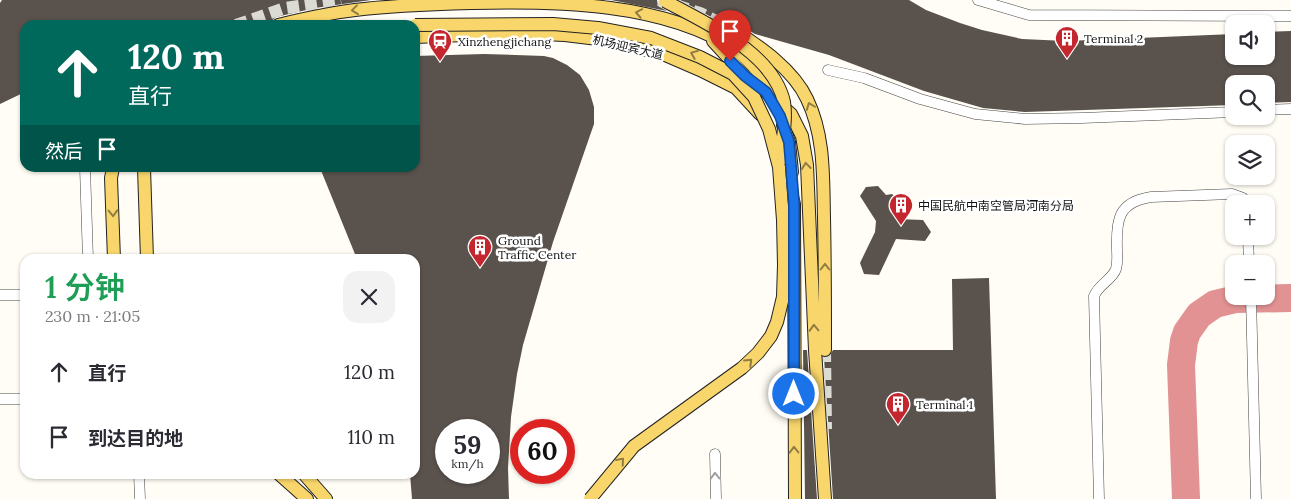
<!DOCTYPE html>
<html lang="zh">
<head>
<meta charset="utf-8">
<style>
	body { margin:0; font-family:Lora,"Noto Sans SC",serif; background:#f2f2f3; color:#2b2b33; height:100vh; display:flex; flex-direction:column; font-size:19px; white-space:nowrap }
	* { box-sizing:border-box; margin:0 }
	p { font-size:16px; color:#7c7c81 }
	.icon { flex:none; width:28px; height:28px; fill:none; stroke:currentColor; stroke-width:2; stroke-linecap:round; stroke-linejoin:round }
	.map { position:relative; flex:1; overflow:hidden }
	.panel { position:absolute; left:20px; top:254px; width:400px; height:225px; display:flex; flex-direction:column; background:#fff; border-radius:15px; box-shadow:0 1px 4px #0004 }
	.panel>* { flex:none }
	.top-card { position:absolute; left:20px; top:20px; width:400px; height:152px; border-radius:15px; box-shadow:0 1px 4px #0004; background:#00695c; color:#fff; overflow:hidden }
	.buttons { position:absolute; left:1225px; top:15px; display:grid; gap:10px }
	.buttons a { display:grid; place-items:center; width:50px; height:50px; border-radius:10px; background:#fff; box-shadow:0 1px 4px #0004; font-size:25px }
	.speed { position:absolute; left:435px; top:419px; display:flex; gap:10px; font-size:25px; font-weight:700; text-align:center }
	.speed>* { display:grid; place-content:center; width:65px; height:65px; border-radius:50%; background:#fff; box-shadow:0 1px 4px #0004; line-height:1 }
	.speed small { font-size:12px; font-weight:400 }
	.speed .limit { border:8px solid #d22; background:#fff; color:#111 }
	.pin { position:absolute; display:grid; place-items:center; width:42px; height:42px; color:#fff; margin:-51px -21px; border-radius:50% 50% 50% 0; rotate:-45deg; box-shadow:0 0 5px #0007 }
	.pin .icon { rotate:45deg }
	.me { position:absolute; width:55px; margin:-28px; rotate:0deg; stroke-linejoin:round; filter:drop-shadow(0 0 4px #0008) }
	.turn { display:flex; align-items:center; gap:18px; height:105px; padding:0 25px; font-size:22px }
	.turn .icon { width:65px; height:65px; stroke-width:2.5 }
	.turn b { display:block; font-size:35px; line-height:42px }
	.then { display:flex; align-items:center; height:48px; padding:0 25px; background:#0003; gap:10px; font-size:19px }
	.round { display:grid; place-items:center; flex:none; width:52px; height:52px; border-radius:15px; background:#f2f2f3 }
	.headline { display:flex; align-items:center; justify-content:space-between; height:85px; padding:0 25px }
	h1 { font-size:30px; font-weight:600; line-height:38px; color:#1e9e55 }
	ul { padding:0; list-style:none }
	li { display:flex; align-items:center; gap:15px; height:65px; padding:0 25px }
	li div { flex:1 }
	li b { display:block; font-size:19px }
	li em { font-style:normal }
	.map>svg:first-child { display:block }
</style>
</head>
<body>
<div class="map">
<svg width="1291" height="499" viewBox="0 0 1291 499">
	<rect width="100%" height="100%" fill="#fffdf5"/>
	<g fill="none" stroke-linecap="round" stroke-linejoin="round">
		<path stroke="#e29292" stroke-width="28" d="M1186 499 1181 365 1184 341 1187 332 1199 315 1215 304 1236 299 1291 298"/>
	</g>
	<g fill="#5a524d" fill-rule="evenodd">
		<path d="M2 0H371L315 8 276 17 270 22 249 25H25V92L0 104V3Z"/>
		<path d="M611 0H657L658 6 667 11Z"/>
		<path d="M680 0H909L926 10 960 23 982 30 1022 39 1066 41 1234 34V56H1266V32L1291 31V102L1266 103V84H1234V105L1025 112 983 108 924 91 829 55 755 34 734 21 729 22 726 25Z"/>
		<path d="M484 54 544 56 553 58 567 65 580 75 589 90 594 107V124L553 242 523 345 517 374 511 417 508 468 509 499H412L410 474H415V259H357L320 168H415V56ZM446 430H489V472H446Z"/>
		<path d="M878 186 886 195 892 194 897 198V219L923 220 931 232 925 241 896 239 879 275 864 274 860 263 875 232 876 221 860 196 866 187Z"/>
		<path d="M989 278 996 499H833L824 358 829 357 833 350H953L952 279Z"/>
		<path d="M803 350H807L817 499H805Z"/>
	</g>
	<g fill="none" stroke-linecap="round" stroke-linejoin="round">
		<g stroke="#dbdad3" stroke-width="12" stroke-dasharray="12 6" stroke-linecap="butt">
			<path d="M659 0 700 13 733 29"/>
			<path d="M236 25 285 8 341 0"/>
			<path d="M825 350 826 429"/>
		</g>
		<g stroke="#444" stroke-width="11">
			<g id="minor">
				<path d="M978 0 1029 15 1291 16"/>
				<path d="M828 70 864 78 920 99 975 114 1025 119 1082 118 1234 112"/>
				<path d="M1266 110 1291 109"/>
				<path d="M85 168 88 259"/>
				<path d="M1248 236 1249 264"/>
				<path d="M0 295H25"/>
				<path d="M1251 296 1256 499"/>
				<path d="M0 399H25"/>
				<path d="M715 454 716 499"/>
				<path d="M139 474 140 499"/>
				<path d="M1099 499 1094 296C1099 284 1112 280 1116 269 1118 262 1117 255 1117 249 1116 220 1118 202 1151 197L1232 194 1243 198 1246 204"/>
			</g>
		</g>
		<g stroke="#222" stroke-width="14">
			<g id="major">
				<path d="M278 25C303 19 329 13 355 10 394 5 433 4 472 3 556 1 664 2 736 50 750 60 769 84 779 98"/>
				<path d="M733 29C760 47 793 69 807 99 825 136 823 178 824 218 825 262 825 306 825 350"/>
				<path d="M415 37 519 33 565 35 606 40 663 54 700 70 736 88 760 114"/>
				<path d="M713 41 745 76"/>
				<path d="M728 74 745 76 766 92 791 114 802 136 807 165 815 350 825 499"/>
				<path d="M783 125 789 142 792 172"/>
				<path d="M781 156 794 204 795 499"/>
				<path d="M113 168 111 178 114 259"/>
				<path d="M144 168 147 259"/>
				<path d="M279 474 307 499"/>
				<path d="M304 474 326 499"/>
			</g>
		</g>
		<use href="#minor" stroke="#fff" stroke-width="10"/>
		<use href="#major" stroke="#f9d66b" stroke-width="12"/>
		<g stroke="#222" stroke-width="14" stroke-linecap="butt">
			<g id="major-bridge">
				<path d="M665 1C705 23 773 52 784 102 787 121 782 141 780 160"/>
				<path d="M415 25 553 24 598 28 651 38 700 57 733 74 754 97 769 129 779 167 783 220 784 265 783 297 777 322 771 336 758 353 742 368 634 446 590 499"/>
			</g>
		</g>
		<use href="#major-bridge" stroke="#f9d66b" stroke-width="12"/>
	</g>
	<defs><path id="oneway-chevron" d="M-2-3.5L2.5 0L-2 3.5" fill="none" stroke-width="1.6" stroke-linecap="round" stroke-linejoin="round" transform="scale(1.25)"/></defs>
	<g stroke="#917d42">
		<use href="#oneway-chevron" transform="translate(355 10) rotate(173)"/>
		<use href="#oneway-chevron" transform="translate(639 13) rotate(-169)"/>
		<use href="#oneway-chevron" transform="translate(694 54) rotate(-158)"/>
		<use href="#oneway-chevron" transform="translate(810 106) rotate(-111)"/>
		<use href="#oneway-chevron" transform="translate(806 166) rotate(-97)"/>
		<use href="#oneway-chevron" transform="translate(113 213) rotate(88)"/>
		<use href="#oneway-chevron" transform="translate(825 267) rotate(-90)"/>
		<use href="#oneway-chevron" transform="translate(814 328) rotate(-92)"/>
		<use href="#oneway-chevron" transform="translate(749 362) rotate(-44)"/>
		<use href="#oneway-chevron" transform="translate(794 450) rotate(-91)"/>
		<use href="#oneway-chevron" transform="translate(621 461) rotate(-49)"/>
	</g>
	<use stroke="#a0a0a0" href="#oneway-chevron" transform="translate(715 476) rotate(-91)"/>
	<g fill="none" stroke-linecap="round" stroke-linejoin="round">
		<g stroke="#114b97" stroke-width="12">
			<path id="route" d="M730 61 745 76 766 92 780 116 789 142 794 204V394"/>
		</g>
		<use href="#route" stroke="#1a73e8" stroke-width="9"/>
	</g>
	<defs>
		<g id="building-pin" transform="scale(1.25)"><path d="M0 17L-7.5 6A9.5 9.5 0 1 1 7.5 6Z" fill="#c4262e" stroke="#fff"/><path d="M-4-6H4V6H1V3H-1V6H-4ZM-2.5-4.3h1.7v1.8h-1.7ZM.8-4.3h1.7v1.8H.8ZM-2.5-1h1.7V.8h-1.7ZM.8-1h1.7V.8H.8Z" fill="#fff"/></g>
		<g id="station-pin" transform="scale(1.25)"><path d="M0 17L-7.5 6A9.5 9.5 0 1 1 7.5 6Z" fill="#c4262e" stroke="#fff"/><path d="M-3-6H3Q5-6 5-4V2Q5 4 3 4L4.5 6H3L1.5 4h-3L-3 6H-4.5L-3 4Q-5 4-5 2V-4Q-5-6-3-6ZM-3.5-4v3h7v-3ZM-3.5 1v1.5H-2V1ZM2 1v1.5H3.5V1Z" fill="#fff"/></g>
	</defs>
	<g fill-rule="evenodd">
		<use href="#building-pin" x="1067" y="38"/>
		<use href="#station-pin" x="440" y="41"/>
		<use href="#building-pin" x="901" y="205"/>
		<use href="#building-pin" x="480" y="247"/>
		<use href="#building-pin" x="898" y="404"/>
	</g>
	<g text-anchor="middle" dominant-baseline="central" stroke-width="5" stroke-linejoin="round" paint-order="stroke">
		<g font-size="12" fill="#111" stroke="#fff" text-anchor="start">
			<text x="1084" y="38">Terminal 2</text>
			<text x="458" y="41">Xinzhengjichang</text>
			<text x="918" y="205">中国民航中南空管局河南分局</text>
			<text x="498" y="240">Ground<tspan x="498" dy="14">Traffic Center</tspan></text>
			<text x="916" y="404">Terminal 1</text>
		</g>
		<g font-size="12" fill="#111" stroke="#fff">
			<text transform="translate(628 47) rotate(13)">机场迎宾大道</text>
		</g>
	</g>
</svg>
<div class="buttons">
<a><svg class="icon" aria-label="sound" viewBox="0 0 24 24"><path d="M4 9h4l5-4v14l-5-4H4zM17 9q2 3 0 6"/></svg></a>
<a><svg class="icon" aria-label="search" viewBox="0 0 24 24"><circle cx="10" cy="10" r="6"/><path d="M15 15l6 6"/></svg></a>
<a><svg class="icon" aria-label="layers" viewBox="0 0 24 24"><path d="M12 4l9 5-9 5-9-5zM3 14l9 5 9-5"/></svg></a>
<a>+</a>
<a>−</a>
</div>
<div class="speed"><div>59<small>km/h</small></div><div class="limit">60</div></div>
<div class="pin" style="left:730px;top:61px;background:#d93025"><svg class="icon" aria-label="arrive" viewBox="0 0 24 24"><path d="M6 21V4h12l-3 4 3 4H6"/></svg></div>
<svg class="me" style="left:794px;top:394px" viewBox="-20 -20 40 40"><circle r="17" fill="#1a73e8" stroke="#fff" stroke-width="3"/><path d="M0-11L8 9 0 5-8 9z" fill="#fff"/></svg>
<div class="top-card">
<div class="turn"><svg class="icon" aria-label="ahead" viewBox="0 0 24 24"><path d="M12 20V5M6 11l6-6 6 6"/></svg><div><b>120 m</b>直行</div></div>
<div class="then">然后<svg class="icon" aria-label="arrive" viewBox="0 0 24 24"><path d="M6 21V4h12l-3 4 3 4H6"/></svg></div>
</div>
<section class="panel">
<div class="headline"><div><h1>1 分钟</h1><p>230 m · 21:05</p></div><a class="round"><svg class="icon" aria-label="close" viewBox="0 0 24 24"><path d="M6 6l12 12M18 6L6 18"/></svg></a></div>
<ul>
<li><svg class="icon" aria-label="ahead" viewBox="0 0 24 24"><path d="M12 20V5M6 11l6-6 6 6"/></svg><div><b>直行</b></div><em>120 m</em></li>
<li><svg class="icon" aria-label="arrive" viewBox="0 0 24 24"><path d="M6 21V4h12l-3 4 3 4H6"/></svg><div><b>到达目的地</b></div><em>110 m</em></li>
</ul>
</section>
</div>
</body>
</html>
